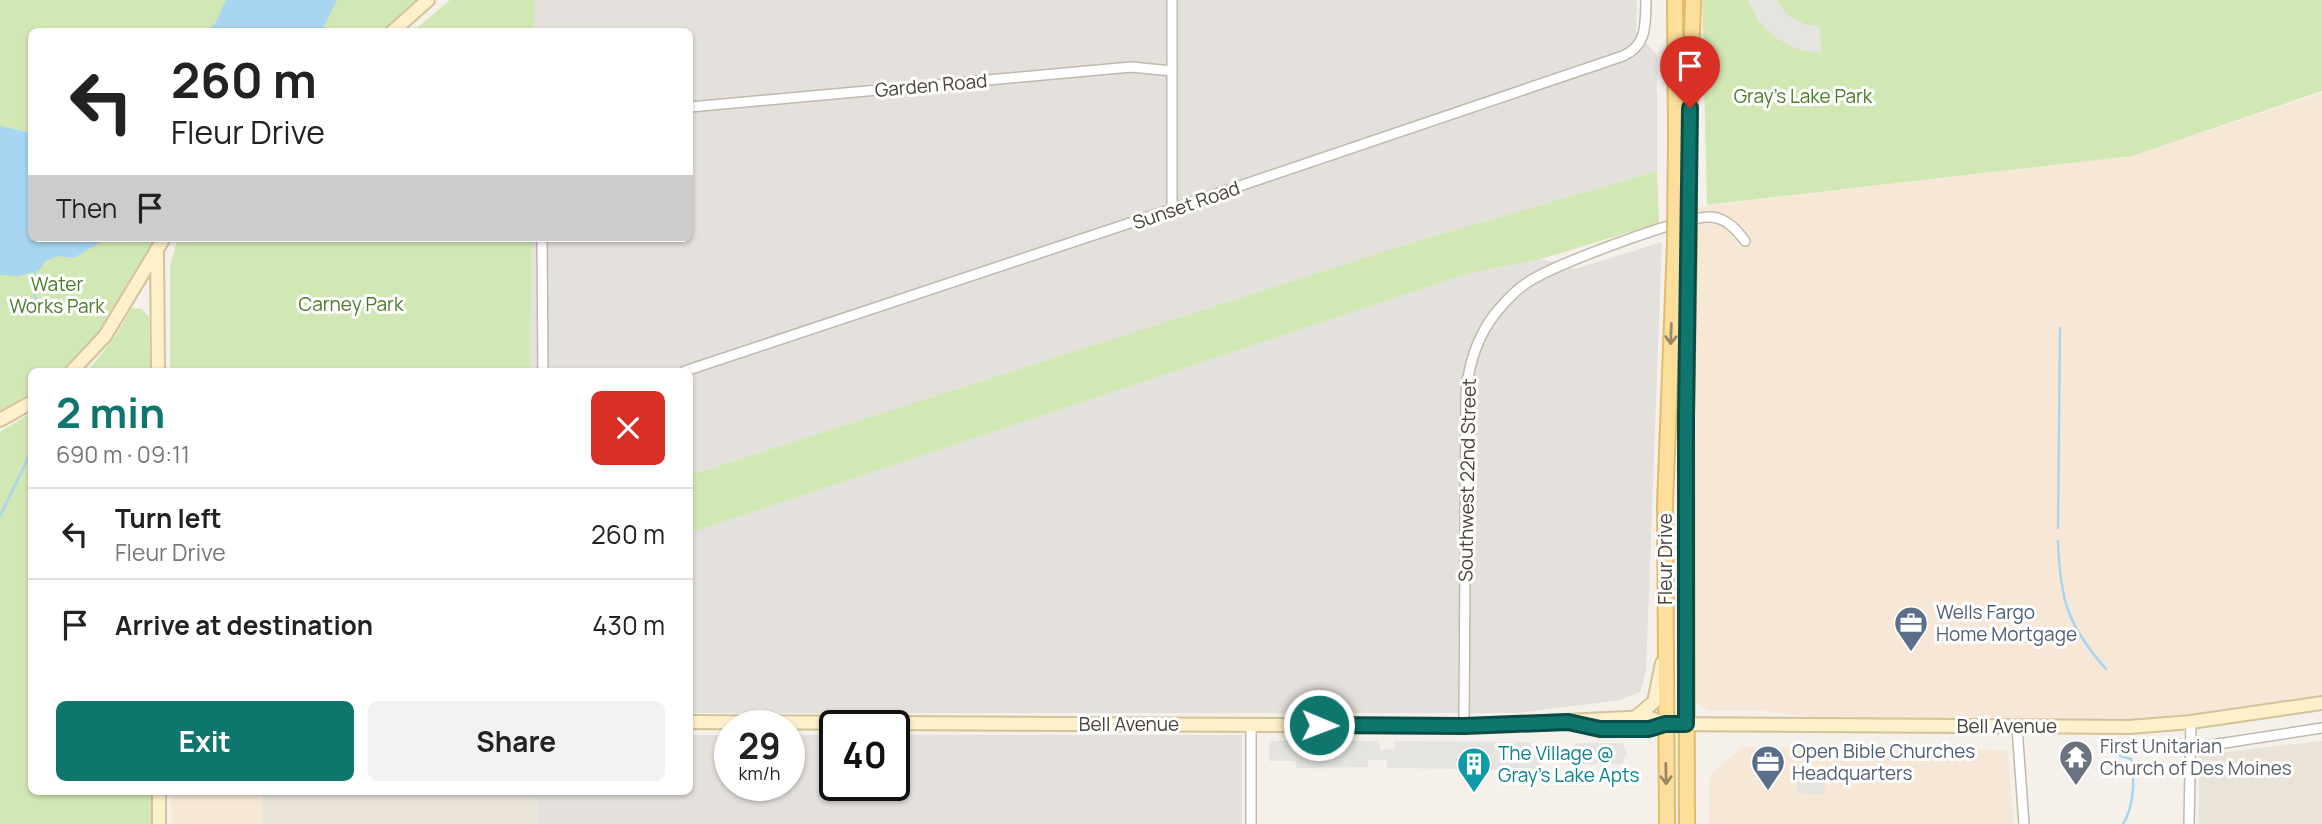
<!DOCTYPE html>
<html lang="en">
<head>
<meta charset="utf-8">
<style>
	body { margin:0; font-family:Manrope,sans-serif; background:#f2f2f2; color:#222; height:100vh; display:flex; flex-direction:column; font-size:26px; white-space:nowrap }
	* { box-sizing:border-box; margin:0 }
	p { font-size:23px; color:#767676 }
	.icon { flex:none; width:38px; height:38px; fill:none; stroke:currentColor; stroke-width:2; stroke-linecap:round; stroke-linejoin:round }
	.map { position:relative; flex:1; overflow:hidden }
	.panel { position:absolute; left:28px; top:368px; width:665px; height:427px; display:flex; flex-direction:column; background:#fff; border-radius:10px; box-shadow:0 2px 5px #0004 }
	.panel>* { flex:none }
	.guide { position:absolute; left:28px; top:28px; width:665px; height:214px; border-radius:10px; box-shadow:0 2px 5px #0004; background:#fff; color:#222; overflow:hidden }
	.speed { position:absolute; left:714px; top:710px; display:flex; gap:14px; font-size:35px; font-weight:700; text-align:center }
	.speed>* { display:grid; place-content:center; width:91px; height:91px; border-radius:50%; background:#fff; box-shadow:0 2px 5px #0004; line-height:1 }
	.speed small { font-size:18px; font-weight:400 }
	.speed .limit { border:4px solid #111; border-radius:10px; background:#fff; color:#111 }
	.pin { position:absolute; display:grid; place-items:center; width:60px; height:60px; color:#fff; margin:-72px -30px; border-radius:50% 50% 50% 0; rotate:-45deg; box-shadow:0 0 7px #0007 }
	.pin .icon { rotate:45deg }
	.me { position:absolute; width:77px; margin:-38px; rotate:91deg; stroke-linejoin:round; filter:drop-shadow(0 0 5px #0008) }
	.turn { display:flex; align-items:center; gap:24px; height:147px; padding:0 28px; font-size:32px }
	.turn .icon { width:91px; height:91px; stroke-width:2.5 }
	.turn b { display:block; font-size:49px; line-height:60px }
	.then { display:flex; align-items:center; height:66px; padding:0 28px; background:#0003; gap:14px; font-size:26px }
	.round { display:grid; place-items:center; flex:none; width:74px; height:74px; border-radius:10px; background:#f2f2f2 }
	.head { display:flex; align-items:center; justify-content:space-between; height:119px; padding:0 28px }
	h1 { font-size:42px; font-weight:700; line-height:52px; color:#0f766e }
	.button { display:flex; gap:14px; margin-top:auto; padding:14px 28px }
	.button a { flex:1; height:80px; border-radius:10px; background:#0f766e; color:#fff; font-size:28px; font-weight:700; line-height:80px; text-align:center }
	.button a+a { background:#f2f2f2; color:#222 }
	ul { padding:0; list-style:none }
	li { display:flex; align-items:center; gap:21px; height:91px; padding:0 28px; border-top:2px solid #e0e0e0 }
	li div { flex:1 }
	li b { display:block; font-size:26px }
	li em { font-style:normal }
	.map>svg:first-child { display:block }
</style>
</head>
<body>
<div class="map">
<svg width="2322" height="824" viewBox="0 0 2322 824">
	<rect width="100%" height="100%" fill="#f5f1ea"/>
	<g fill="#e9e3d8">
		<path d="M2322 741V824H2199V755Z"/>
		<rect x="262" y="791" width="276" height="33"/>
	</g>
	<g fill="#f6e7d6">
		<path d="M2322 93V703L2191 722 1976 726 1811 717 1764 711H1712L1699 706 1692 694 1689 237 1698 234V207L2132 156Z"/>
		<path d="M1742 747 2007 750 2014 824H1709L1710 776Z"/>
		<path d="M171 791H262V824H172Z"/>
	</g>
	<g fill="#e4e0db">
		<path d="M535 0H1637L1636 32 1657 55V171L1407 244 690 475V371H530L532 238H690V32L534 31Z"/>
		<path d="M1662 242 1646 671 1640 692 1620 700 1518 713H690V533L1470 273 1541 259 1575 269Z"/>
		<path d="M690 735H730V786H789V735H835V786H894V735H1242V824H538V791H690Z"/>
	</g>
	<g fill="#d2e8b4">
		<path d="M0 0H422L385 31 32 32V238H157L99 337 61 371H32L31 393 0 411Z"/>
		<path d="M450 0H535L534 31H413Z"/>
		<path d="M1702 0H2322V91L2132 156 1707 205Z"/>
		<path d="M1657 171 1659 223 1541 259 1470 273 690 533V475L1407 244Z"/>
		<path d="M178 238H532L530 371H170V266Z"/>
		<path d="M132 308 142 309 149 317 150 371H88L116 335Z"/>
		<path d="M31 413 32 791H156V824H0V432Z"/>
	</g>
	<g fill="#e6e4e1">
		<path d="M1748 0H1776L1788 15 1804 24 1820 26 1821 53 1798 49 1776 38 1759 22Z"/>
		<path d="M1269 741H1379L1380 750 1395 748V741L1531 742 1532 749 1540 755 1542 770 1387 768V760H1369L1367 767 1297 768 1295 761H1269Z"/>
		<path d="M1575 743H1623L1627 756 1624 757 1623 764H1564V756L1574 748Z"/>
		<path d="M1796 767 1827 768 1824 795 1797 793Z"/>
	</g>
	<g fill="#a8d5f0">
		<path d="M226 0H337L322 31H208L216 22Z"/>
		<path d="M0 126 31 133 32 238H107L74 258 58 256 46 261 40 269 34 272 19 276 0 275Z"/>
	</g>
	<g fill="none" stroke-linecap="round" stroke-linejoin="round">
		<g stroke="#a8d5f0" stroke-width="2.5">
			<path d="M35 269V305"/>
			<path d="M0 516 32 450"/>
			<path d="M2058 528 2060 328"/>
			<path d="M2058 541C2060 599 2067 625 2106 669"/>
			<path d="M2117 746 2120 756 2131 759C2135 779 2134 807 2123 824"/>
		</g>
		<g stroke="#c0b9ac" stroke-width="12">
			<g id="street">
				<path d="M1172 0V209"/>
				<path d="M690 107 1131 67 1172 71"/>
				<path d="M542 238 543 371"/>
				<path d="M685 371 1172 209 1623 56C1648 44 1645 25 1646 0"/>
				<path d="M1251 725V824"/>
				<path d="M1464 726 1466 392C1469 363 1479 332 1499 309 1509 297 1521 285 1535 278 1561 263 1685 215 1711 217 1726 218 1736 229 1745 241"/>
				<path d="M2017 727 2024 824"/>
				<path d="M2192 748 2322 728"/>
				<path d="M2189 824 2191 722"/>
			</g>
		</g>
		<g stroke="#d4c39a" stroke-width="16">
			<g id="secondary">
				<path d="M392 32 428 0"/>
				<path d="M157 249 158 371"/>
				<path d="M72 371 105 336 164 238"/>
				<path d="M0 420 32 402"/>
				<path d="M1637 716 1654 702 1662 663"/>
				<path d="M690 722 1464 726 1648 717 1665 724"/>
				<path d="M1578 724C1607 730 1637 732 1665 724L2129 727 2191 722 2322 703"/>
				<path d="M159 791V824"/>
			</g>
		</g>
		<g stroke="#e3bb6a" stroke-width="18">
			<g id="primary">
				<path d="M1675 0 1676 137"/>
				<path d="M1689 133 1693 0"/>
				<path d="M1667 824 1665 505 1675 242"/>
				<path d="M1687 824 1686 418 1689 237"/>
			</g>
		</g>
		<use href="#street" stroke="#fff" stroke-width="9"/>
		<use href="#secondary" stroke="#fef0cb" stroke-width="12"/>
		<use href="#primary" stroke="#fdde9b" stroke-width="14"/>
		<g stroke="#e3bb6a" stroke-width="18" stroke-linecap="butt">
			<g id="primary-bridge">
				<path d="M1689 237V133"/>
				<path d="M1675 242 1676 137"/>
			</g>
		</g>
		<use href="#primary-bridge" stroke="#fdde9b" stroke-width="14"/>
	</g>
	<defs><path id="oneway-shaft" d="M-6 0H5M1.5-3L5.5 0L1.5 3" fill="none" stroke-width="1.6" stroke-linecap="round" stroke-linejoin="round" transform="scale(1.75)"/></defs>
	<g stroke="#9a8865">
		<use href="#oneway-shaft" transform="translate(1671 334) rotate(92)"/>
		<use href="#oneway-shaft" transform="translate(1666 774) rotate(89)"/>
	</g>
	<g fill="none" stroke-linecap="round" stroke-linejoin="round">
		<g stroke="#0a4d48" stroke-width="18">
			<path id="route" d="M1319 725 1464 726 1568 722 1600 729H1649L1665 724H1686V418L1690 108"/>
		</g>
		<use href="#route" stroke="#0f766e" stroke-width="12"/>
	</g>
	<defs>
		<g id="office-pin" transform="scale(1.75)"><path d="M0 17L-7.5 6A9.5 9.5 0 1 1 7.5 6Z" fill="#5c6f8a" stroke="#fff"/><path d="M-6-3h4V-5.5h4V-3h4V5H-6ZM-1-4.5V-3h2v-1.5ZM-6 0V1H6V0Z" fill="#fff"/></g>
		<g id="temple-pin" transform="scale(1.75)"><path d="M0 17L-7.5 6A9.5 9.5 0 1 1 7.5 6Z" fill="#6b7280" stroke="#fff"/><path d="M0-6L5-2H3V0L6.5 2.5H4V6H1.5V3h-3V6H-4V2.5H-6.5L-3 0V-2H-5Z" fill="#fff"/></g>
		<g id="building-pin" transform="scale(1.75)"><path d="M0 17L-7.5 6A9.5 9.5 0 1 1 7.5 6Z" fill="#0f9aa8" stroke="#fff"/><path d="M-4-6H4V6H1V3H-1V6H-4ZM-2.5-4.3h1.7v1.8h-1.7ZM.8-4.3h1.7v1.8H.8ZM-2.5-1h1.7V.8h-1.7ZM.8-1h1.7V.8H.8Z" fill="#fff"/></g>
	</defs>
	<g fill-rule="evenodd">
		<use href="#office-pin" x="1911" y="623"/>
		<use href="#temple-pin" x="2076" y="757"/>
		<use href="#office-pin" x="1768" y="762"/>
		<use href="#building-pin" x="1474" y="764"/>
	</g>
	<g text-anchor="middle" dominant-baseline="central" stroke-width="6" stroke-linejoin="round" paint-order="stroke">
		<g font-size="19" fill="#494238" stroke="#fff">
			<text transform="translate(931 85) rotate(-5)">Garden Road</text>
			<text transform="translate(1186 205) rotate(-19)">Sunset Road</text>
			<text transform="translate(1467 480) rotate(-89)">Southwest 22nd Street</text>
			<text transform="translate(1665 559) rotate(-90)">Fleur Drive</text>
			<text x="1129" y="724">Bell Avenue</text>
			<text x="2007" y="726">Bell Avenue</text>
		</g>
		<g font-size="19" fill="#4c7b2b" stroke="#fff">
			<text x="1803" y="96">Gray's Lake Park</text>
			<text x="57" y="284">Water<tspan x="57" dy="22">Works Park</tspan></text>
			<text x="351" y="304">Carney Park</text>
		</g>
		<g font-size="19" fill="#4e5e75" stroke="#fff" text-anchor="start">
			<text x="1936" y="612">Wells Fargo<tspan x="1936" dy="22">Home Mortgage</tspan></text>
			<text x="1792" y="751">Open Bible Churches<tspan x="1792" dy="22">Headquarters</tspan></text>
		</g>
		<g font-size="19" fill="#5b616d" stroke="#fff" text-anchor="start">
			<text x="2100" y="746">First Unitarian<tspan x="2100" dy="22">Church of Des Moines</tspan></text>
		</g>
		<g font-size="19" fill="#0d838f" stroke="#fff" text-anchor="start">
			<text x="1498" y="753">The Village @<tspan x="1498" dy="22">Gray's Lake Apts</tspan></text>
		</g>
	</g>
</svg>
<div class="speed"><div>29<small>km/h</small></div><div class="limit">40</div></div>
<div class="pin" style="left:1690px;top:108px;background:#d93025"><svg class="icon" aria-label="arrive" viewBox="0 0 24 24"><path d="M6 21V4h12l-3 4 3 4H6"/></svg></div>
<svg class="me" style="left:1319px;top:725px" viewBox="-20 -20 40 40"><circle r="17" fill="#0f766e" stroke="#fff" stroke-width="3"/><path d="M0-11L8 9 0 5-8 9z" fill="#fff"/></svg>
<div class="guide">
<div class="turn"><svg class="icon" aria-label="left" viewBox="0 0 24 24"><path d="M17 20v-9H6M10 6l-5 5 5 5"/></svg><div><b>260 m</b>Fleur Drive</div></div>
<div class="then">Then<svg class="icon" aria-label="arrive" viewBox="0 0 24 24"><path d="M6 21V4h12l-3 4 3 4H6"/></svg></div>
</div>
<section class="panel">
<div class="head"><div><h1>2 min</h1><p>690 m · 09:11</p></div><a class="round" style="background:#d93025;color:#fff"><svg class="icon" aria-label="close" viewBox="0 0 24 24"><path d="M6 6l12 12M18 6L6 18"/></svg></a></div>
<ul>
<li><svg class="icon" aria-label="left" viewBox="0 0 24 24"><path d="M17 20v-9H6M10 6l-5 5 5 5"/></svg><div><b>Turn left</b><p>Fleur Drive</p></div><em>260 m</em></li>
<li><svg class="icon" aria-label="arrive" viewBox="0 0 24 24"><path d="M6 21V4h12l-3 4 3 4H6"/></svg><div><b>Arrive at destination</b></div><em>430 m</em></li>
</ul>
<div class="button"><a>Exit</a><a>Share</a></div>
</section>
</div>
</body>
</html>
